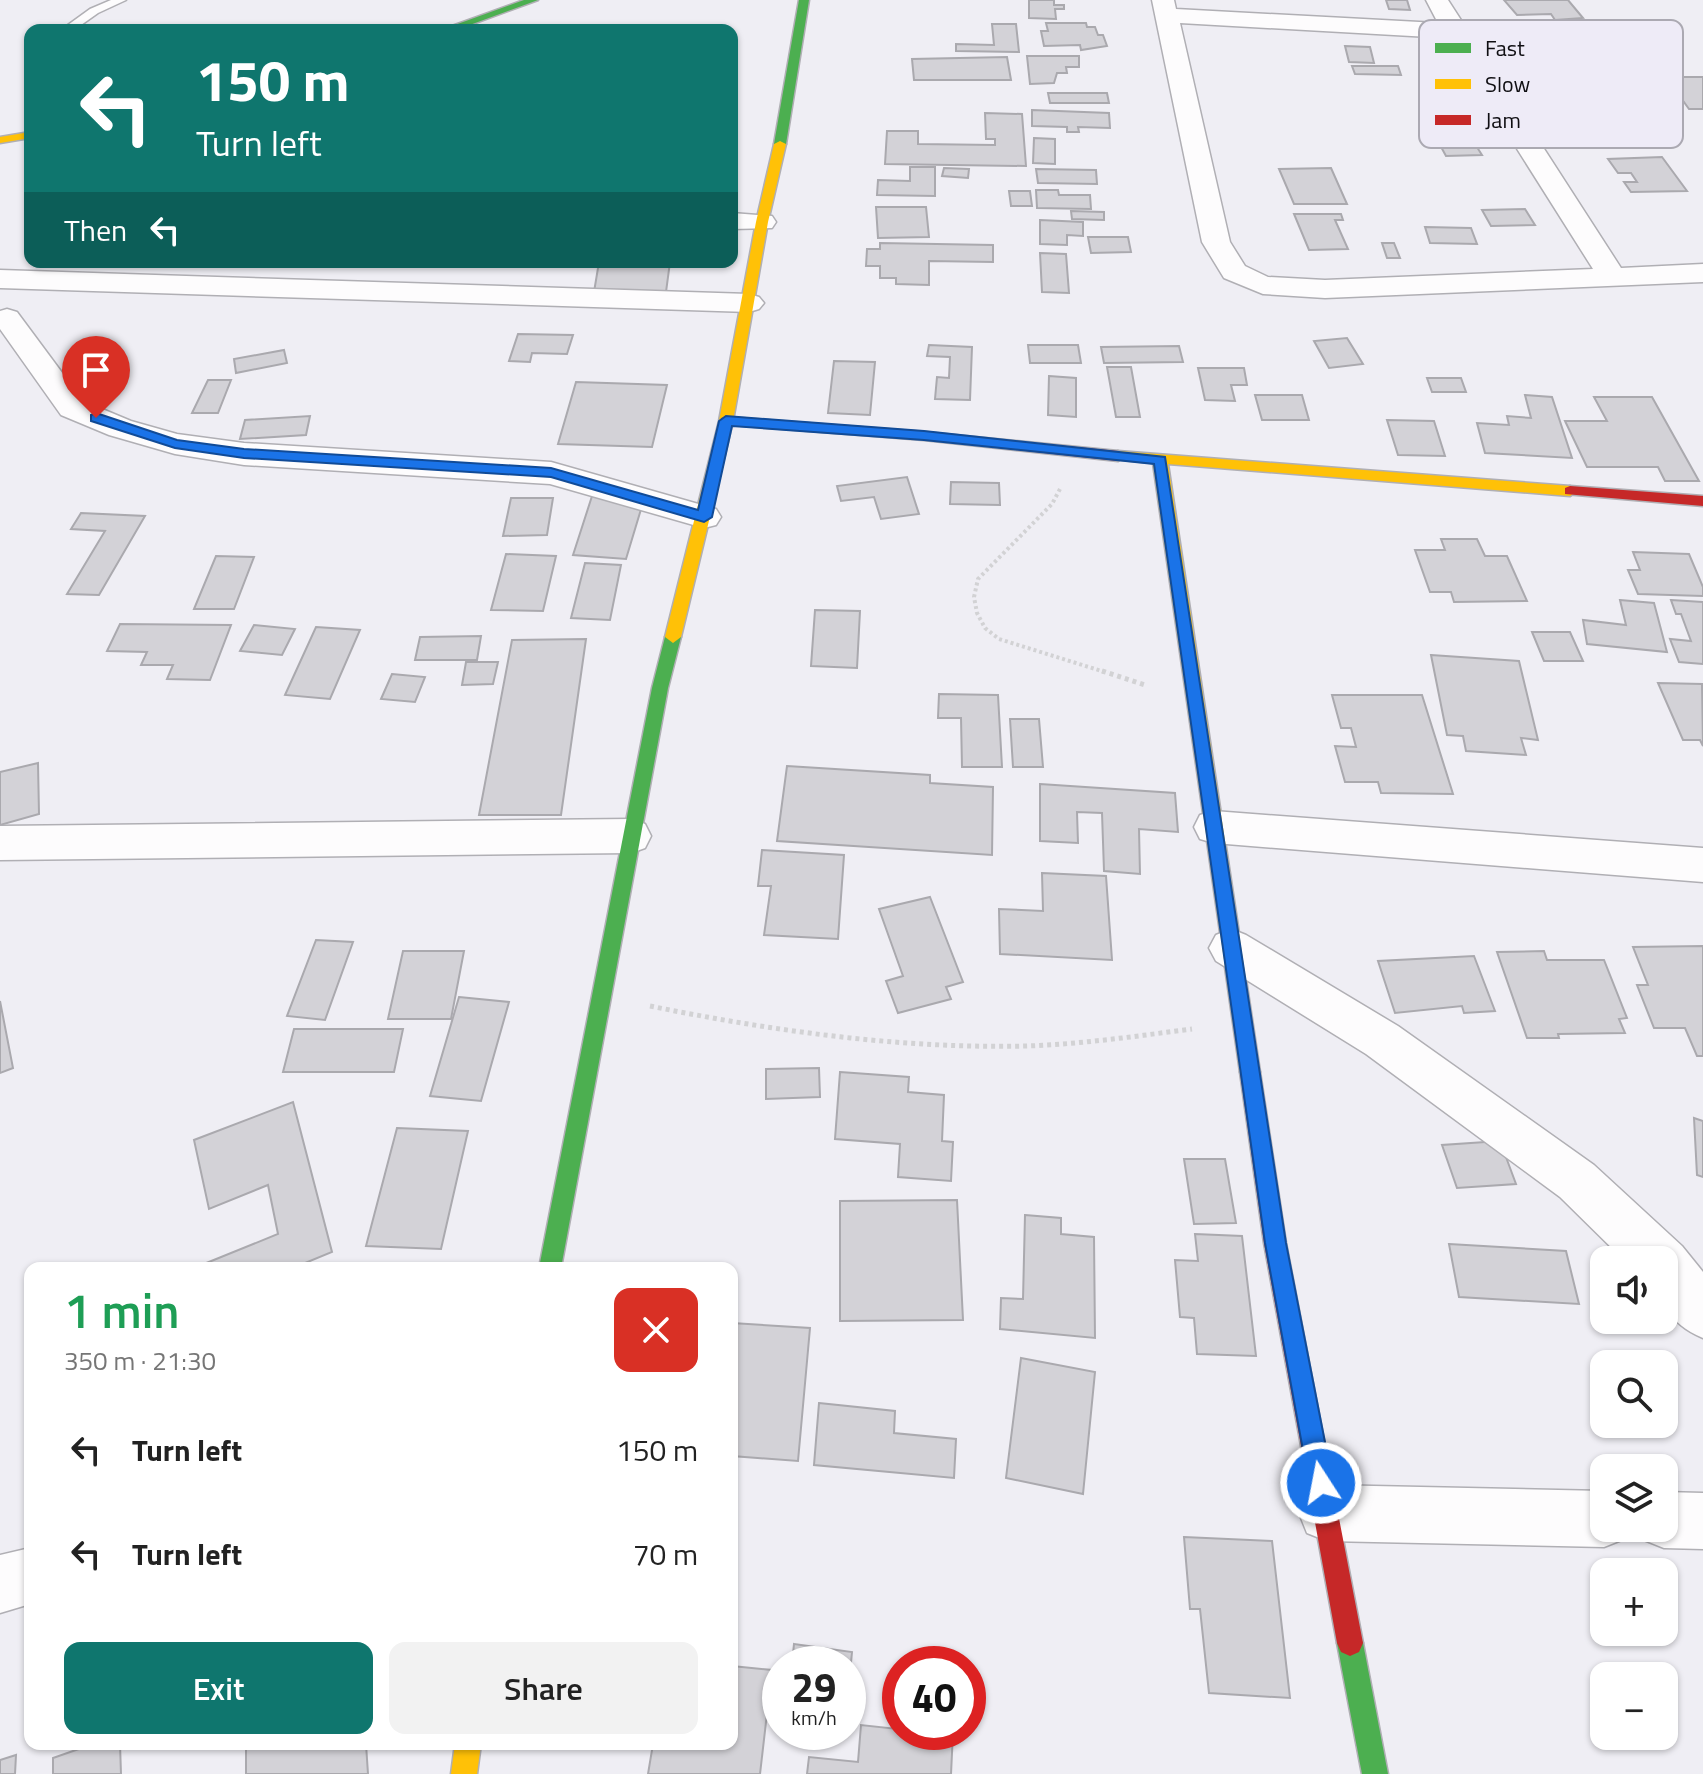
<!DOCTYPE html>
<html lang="en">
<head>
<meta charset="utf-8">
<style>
	body { margin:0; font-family:"Titillium Web",sans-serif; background:#f2f2f2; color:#222; height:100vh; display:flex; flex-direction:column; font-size:30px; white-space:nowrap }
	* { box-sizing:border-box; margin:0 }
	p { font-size:26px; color:#767676 }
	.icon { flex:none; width:44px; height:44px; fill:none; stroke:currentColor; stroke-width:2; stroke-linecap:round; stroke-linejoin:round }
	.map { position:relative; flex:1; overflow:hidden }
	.details { position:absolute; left:24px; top:1262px; width:714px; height:488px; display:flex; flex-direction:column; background:#fff; border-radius:16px; box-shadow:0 2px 6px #0004 }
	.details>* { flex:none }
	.guide { position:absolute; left:24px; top:24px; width:714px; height:244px; border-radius:16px; box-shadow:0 2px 6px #0004; background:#0f766e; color:#fff; overflow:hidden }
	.fabs { position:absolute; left:1590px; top:1246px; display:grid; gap:16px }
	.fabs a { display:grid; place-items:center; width:88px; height:88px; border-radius:16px; background:#fff; box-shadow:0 2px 6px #0004; font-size:40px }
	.speed { position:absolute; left:762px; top:1646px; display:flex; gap:16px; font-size:40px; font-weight:700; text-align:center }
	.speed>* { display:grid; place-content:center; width:104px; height:104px; border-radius:50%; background:#fff; box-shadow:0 2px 6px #0004; line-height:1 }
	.speed small { font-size:20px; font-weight:400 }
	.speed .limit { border:12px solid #d22; background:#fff; color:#111 }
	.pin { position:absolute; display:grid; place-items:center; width:68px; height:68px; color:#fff; margin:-82px -34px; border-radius:50% 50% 50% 0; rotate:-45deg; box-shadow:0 0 8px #0007 }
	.pin .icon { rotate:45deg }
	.me { position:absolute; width:88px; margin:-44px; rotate:349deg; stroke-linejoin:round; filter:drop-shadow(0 0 6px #0008) }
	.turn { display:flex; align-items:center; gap:28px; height:168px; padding:0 40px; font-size:36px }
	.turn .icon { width:104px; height:104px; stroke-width:2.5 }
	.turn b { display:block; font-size:56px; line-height:68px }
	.then { display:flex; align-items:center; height:76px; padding:0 40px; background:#0003; gap:16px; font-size:30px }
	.round { display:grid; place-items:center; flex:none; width:84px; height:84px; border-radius:16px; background:#f2f2f2 }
	.summary { display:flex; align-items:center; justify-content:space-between; height:136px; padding:0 40px }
	h1 { font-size:48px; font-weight:600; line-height:60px; color:#1e9e55 }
	.cta { display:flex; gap:16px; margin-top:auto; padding:16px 40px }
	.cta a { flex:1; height:92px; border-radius:16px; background:#0f766e; color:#fff; font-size:32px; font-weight:600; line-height:92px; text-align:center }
	.cta a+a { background:#f2f2f2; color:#222 }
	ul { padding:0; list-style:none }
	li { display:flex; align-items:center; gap:24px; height:104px; padding:0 40px }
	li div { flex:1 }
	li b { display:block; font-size:30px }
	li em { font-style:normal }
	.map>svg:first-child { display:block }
</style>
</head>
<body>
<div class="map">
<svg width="1703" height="1774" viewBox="0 0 1703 1774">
	<rect width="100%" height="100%" fill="#efeef4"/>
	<g fill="#d3d2d7" stroke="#aaa9ae" stroke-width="2">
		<path d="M1029 0H1054V5H1064V9H1055L1056 19 1029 18Z"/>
		<path d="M1386 0H1407L1410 10 1389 9Z"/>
		<path d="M1504 0H1568L1583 18 1555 20 1551 14 1517 15Z"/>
		<path d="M1046 23H1086L1087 27H1095L1098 35H1103L1107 46 1081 50 1080 45 1044 46 1041 31H1048Z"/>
		<path d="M992 24H1016L1019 52 956 51V44L994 45Z"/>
		<path d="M1345 46 1370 47 1374 63 1349 62Z"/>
		<path d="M1027 56H1079V67H1066L1067 73H1057L1054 83 1030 84Z"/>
		<path d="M1007 57 1011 80H914L912 59Z"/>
		<path d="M1352 66H1398L1401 75 1355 74Z"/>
		<path d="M1666 77H1703V109H1689Z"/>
		<path d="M1048 93H1107L1109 103H1050Z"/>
		<path d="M1032 110 1109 113 1110 128 1078 127 1079 132H1067V127L1032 126Z"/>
		<path d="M985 113 1022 114 1026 166 885 164 887 131H918V144L995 145V139H986Z"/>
		<path d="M1429 125H1467L1473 134H1480L1486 144H1475L1482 155 1446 156Z"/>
		<path d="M1034 138 1055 139V164L1033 163Z"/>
		<path d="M1662 157 1687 191 1631 192 1624 182H1637L1631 173H1618L1608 159Z"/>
		<path d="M910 167H935V196L877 195 878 180 910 181Z"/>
		<path d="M944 168 969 169 968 178 942 176Z"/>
		<path d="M1331 168 1347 204H1294L1279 169Z"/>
		<path d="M1036 169 1096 170 1097 184 1038 183Z"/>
		<path d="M1036 190H1058L1059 195H1090L1091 209 1037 208Z"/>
		<path d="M1009 191H1030L1032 206H1011Z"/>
		<path d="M876 207H926L929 237 878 238Z"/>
		<path d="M1525 209 1535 225 1491 226 1482 210Z"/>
		<path d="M1071 211 1104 212V220L1072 219Z"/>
		<path d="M1294 214H1341L1343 220H1335L1348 249 1309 250Z"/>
		<path d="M1040 220 1083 222V236L1067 235V245L1040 244Z"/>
		<path d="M1425 227 1471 228 1477 244 1430 243Z"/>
		<path d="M1088 237H1128L1131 252 1091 253Z"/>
		<path d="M880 243 993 245V262L929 261V285L896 284V278H880V266H866L867 249H880Z"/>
		<path d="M1382 243H1394L1400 258H1387Z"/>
		<path d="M1040 253 1066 254 1069 293 1042 292Z"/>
		<path d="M599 262H670L666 292H594Z"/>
		<path d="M518 334 573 335 567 354 532 353 530 362 509 361Z"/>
		<path d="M1347 338 1363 364 1329 368 1314 341Z"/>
		<path d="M929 345 972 347 970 400 935 399 937 377 949 378 950 357 927 356Z"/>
		<path d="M1028 345H1078L1081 363H1030Z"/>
		<path d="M1179 346 1183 362 1104 363 1101 347Z"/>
		<path d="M284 350 287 363 236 373 234 359Z"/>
		<path d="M834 361 875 362 870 415 828 413Z"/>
		<path d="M1107 367H1131L1140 417H1116Z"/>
		<path d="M1198 368H1244L1247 385H1231L1235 401 1205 400Z"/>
		<path d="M1049 376 1076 378V417L1048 415Z"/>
		<path d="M1427 378H1461L1466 392H1432Z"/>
		<path d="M208 380H231L218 413H192Z"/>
		<path d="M576 382 667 385 652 447 558 444Z"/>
		<path d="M1255 395H1302L1309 420H1262Z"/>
		<path d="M1525 395 1552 397 1572 458 1485 453 1477 423 1509 425 1507 416 1531 418Z"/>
		<path d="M1594 397H1652L1699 481H1665L1658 467H1587L1565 421H1607Z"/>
		<path d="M310 416 306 435 240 439 245 420Z"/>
		<path d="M1387 420 1434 421 1445 456 1398 455Z"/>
		<path d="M907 477 919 514 881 519 874 497 841 501 837 486Z"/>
		<path d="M951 482 999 483 1000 505 950 504Z"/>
		<path d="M593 493 645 496 626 559 573 555Z"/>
		<path d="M511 498H553L547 535 503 536Z"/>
		<path d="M81 513 145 516 99 595 67 594 105 531 71 529Z"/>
		<path d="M1441 539H1477L1485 556H1507L1527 601 1454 602 1451 592H1430L1415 550H1445Z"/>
		<path d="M1633 552 1689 554 1703 587V596L1638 594 1628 570H1640Z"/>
		<path d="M506 554 556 556 543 611 491 610Z"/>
		<path d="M216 556 254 557 234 609H194Z"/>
		<path d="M585 563 621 565 610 620 571 618Z"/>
		<path d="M1620 600 1654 603 1667 652 1587 644 1583 620 1626 625Z"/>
		<path d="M1671 600 1703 602V664L1679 662 1670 639 1691 641 1681 614H1676Z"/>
		<path d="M815 610 860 611 857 668 811 666Z"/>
		<path d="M120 624 231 625 210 680 167 679 173 665H141L147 652 107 651Z"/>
		<path d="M254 625 295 629 282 655 240 651Z"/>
		<path d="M316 627 360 630 330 699 285 695Z"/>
		<path d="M1532 632H1570L1583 661H1544Z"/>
		<path d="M481 636 477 660H415L420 637Z"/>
		<path d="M586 639 561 815H479L512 640Z"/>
		<path d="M1431 655 1519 661 1538 740 1521 738 1526 755 1466 751 1463 736 1447 735Z"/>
		<path d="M466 662H498L493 684 462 685Z"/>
		<path d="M392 674 425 677 415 702 381 699Z"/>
		<path d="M1658 683 1702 684 1703 746 1700 740H1683Z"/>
		<path d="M939 694 998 695 1002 767H962L961 718H938Z"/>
		<path d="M1332 695H1422L1453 794 1381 793 1378 782H1345L1335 746 1356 747 1351 728H1341Z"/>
		<path d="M1010 719H1039L1043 767H1013Z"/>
		<path d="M38 763 39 814 0 825V772Z"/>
		<path d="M787 766 930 775V783L993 787 992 855 777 841Z"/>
		<path d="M1040 784 1175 793 1178 832 1139 829 1140 874 1104 871 1102 813 1077 812 1078 843 1040 841Z"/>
		<path d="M762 850 844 855 838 939 764 935 771 886H758Z"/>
		<path d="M1042 873 1106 876 1112 960 1000 954 999 909 1043 911Z"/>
		<path d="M930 897 963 982 946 987 951 999 898 1013 886 981 903 976 879 909Z"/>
		<path d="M316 940 353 942 325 1020 287 1016Z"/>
		<path d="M1703 946V1056H1697L1685 1028H1654L1637 985H1648L1633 947Z"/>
		<path d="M403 951H464L451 1019H388Z"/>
		<path d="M1544 951 1547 960H1604L1627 1018 1619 1019 1625 1033 1558 1034 1559 1038H1527L1497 952Z"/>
		<path d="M1474 956 1495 1011 1464 1013 1462 1006 1395 1013 1378 961Z"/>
		<path d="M459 997 509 1002 481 1101 430 1096Z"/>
		<path d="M0 1001 13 1068 0 1073Z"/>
		<path d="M294 1029H403L394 1072H283Z"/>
		<path d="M819 1068 820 1097 766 1099V1069Z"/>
		<path d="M840 1072 909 1077 908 1092 944 1095 942 1141 953 1142 951 1181 898 1177 900 1144 835 1139Z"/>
		<path d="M293 1102 332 1252 293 1268H194L278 1234 268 1185 209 1209 194 1140Z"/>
		<path d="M1694 1118 1703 1121V1177L1697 1175Z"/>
		<path d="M397 1128 468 1131 441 1249 366 1246Z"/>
		<path d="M1500 1141 1516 1184 1457 1188 1442 1145Z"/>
		<path d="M1184 1159H1225L1236 1223 1194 1224Z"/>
		<path d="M957 1200 963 1320 840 1321V1201Z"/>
		<path d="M1025 1215 1061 1218V1234L1094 1237 1095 1338 1000 1329 1001 1298 1023 1299Z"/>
		<path d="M1195 1234 1242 1236 1256 1356 1197 1354 1194 1318 1180 1317 1175 1260 1198 1261Z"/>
		<path d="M1449 1244 1566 1251 1579 1304 1459 1297Z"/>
		<path d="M732 1323 810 1328 798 1461 732 1456Z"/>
		<path d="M1021 1358 1095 1372 1083 1494 1006 1478Z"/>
		<path d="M819 1403 895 1411 894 1433 956 1439 954 1478 814 1465Z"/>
		<path d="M1184 1537 1272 1541 1290 1698 1209 1693 1200 1609H1190Z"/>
		<path d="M794 1644 852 1652 848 1695V1664H792Z"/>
		<path d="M732 1666 772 1670 760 1774H648L653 1744H732Z"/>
		<path d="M898 1719 900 1732H953L951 1774H807L809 1757 858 1762 861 1725 897 1729Z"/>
		<path d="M93 1744H120L121 1774H53V1758Z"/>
		<path d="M246 1744H366L368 1774H246Z"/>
		<path d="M16 1755 15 1774H0V1760Z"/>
	</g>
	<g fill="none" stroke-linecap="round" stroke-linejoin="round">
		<g stroke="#b0afb4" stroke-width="3">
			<path id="lane" d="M111 0H126L98 13 74 30H61L90 9Z"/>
		</g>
		<g stroke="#b0afb4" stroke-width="3">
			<g id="street">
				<path d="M1152 0H1174L1176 9 1438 23 1426 0H1448L1621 268 1703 264V282L1325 298 1263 294 1224 278 1202 242ZM1180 23 1447 38 1593 269 1325 280 1268 277 1245 266 1230 242Z"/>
				<path d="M732 213 772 216 776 222 772 228 732 229Z"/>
				<path d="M0 270 749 294 759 297 764 303 759 309 749 312 0 288Z"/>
				<path d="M7 309 17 312 83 401 131 421 177 434 244 443 551 462 716 509 721 517 716 525 704 528 550 484 244 465 175 454 109 435 61 415 0 329V311Z"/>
				<path d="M1214 811 1703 848V882L1214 843 1200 839 1194 827 1200 815Z"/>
				<path d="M631 819 645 824 651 836 645 848 631 853 0 860V826Z"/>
				<path d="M1231 929 1246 935 1398 1026 1594 1165 1682 1246 1703 1272V1338C1661 1320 1664 1300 1664 1260H1624L1560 1197 1366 1054 1216 961 1209 948 1216 935Z"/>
				<path d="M1327 1485 1604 1491V1528H1628L1624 1539 1604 1547 1327 1541 1307 1533 1299 1513 1307 1493Z"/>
				<path d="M1664 1492 1703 1493V1549L1664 1548 1644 1540 1639 1528H1664Z"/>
				<path d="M30 1548V1604L0 1613V1555Z"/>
			</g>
		</g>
		<g stroke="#b0afb4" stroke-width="3">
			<g id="fast">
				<path d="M524 0H538L456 30H441Z"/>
				<path d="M799 0H809L786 144 780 147 774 144Z"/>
				<path d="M673 631 681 637 668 688 561 1268H539L652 688 665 637Z"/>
				<path d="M1350 1630 1359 1634 1363 1643 1388 1774H1362L1337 1643 1341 1634Z"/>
			</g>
		</g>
		<g stroke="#b0afb4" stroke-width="3">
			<g id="slow">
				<path d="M30 132V138L0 143V137Z"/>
				<path d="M780 141 786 144 768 222 733 421 681 637 673 643 665 637 719 421 756 222 774 144Z"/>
				<path d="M1118 451 1570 486 1577 491 1570 496 1168 464 1260 1072 1257 1078 1250 1081 1243 1078 1240 1072 1153 463 1113 459V453Z"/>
				<path d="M455 1744H481L477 1774H451Z"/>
			</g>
		</g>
		<g stroke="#b0afb4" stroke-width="3">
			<g id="jam">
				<path d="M726 417 924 432 1118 451 1125 456 1118 461 924 440 721 424V418Z"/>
				<path d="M1570 486 1703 496V506L1565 494V488Z"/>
				<path d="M1250 1063 1257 1066 1260 1072 1286 1243 1363 1643 1359 1652 1350 1656 1341 1652 1337 1643 1264 1243 1240 1072 1243 1066Z"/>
			</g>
		</g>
		<path stroke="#d2d2d4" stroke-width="4" stroke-dasharray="3 3" stroke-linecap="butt" d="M1060 489 1052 504 978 579 974 597 977 613 985 628 999 639 1108 673"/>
		<g stroke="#d2d2d4" stroke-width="5" stroke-dasharray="4 4" stroke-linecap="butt">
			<path d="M1102 671 1145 685"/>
			<path d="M650 1006C773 1031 901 1049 1027 1046 1083 1044 1137 1036 1192 1029"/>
		</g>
		<use href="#lane" fill="#fdfcfd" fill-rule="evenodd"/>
		<use href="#street" fill="#fdfcfd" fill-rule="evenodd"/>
		<use href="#fast" fill="#4caf50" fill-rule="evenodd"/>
		<use href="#slow" fill="#ffc107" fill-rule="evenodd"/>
		<use href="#jam" fill="#c62828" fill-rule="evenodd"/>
	</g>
	<path fill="#1a73e8" stroke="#114b97" stroke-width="2" d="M96 413 177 440 244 449 551 468 698 510 719 421 726 416 924 431 1165 457 1286 1243 1333 1483 1329 1492 1321 1495 1313 1492 1309 1483 1265 1243 1154 464 924 440 732 426 712 517 704 522 551 477 244 458 175 448 91 421V415Z"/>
	<rect x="1419" y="20" width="264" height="128" rx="12" fill="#eeebf7" stroke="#aba9b2" stroke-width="2"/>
	<rect x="1435" y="43" width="36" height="10" fill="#4caf50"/>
	<rect x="1435" y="79" width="36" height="10" fill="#ffc107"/>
	<rect x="1435" y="115" width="36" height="10" fill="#c62828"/>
	<g font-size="22" fill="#0f0e12">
		<text x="1485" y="56">Fast</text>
		<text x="1485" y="92">Slow</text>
		<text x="1485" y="128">Jam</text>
	</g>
</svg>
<div class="fabs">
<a><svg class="icon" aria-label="sound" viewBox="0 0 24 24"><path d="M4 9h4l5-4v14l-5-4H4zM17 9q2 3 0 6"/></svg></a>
<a><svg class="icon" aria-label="search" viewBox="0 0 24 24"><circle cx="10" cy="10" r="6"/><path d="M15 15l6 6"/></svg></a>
<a><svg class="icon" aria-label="layers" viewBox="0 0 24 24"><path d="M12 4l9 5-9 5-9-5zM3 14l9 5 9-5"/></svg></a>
<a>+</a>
<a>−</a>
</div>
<div class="speed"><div>29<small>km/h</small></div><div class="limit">40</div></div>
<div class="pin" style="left:96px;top:418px;background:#d93025"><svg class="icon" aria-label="arrive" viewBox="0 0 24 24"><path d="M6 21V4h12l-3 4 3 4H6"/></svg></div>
<svg class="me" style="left:1321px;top:1483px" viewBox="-20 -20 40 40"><circle r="17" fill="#1a73e8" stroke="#fff" stroke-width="3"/><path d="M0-11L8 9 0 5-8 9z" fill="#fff"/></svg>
<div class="guide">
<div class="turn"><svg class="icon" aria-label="left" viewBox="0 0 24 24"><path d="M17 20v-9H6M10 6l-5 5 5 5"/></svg><div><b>150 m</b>Turn left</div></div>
<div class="then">Then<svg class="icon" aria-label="left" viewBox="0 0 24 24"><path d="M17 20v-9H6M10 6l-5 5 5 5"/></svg></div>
</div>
<section class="details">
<div class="summary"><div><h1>1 min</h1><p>350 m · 21:30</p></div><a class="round" style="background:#d93025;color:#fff"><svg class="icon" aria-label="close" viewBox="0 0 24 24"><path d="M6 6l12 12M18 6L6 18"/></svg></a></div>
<ul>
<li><svg class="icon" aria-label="left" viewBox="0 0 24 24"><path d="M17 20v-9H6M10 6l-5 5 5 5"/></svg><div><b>Turn left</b></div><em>150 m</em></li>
<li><svg class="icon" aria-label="left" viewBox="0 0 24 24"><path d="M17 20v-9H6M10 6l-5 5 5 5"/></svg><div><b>Turn left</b></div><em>70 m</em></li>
</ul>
<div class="cta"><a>Exit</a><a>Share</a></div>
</section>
</div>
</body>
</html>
